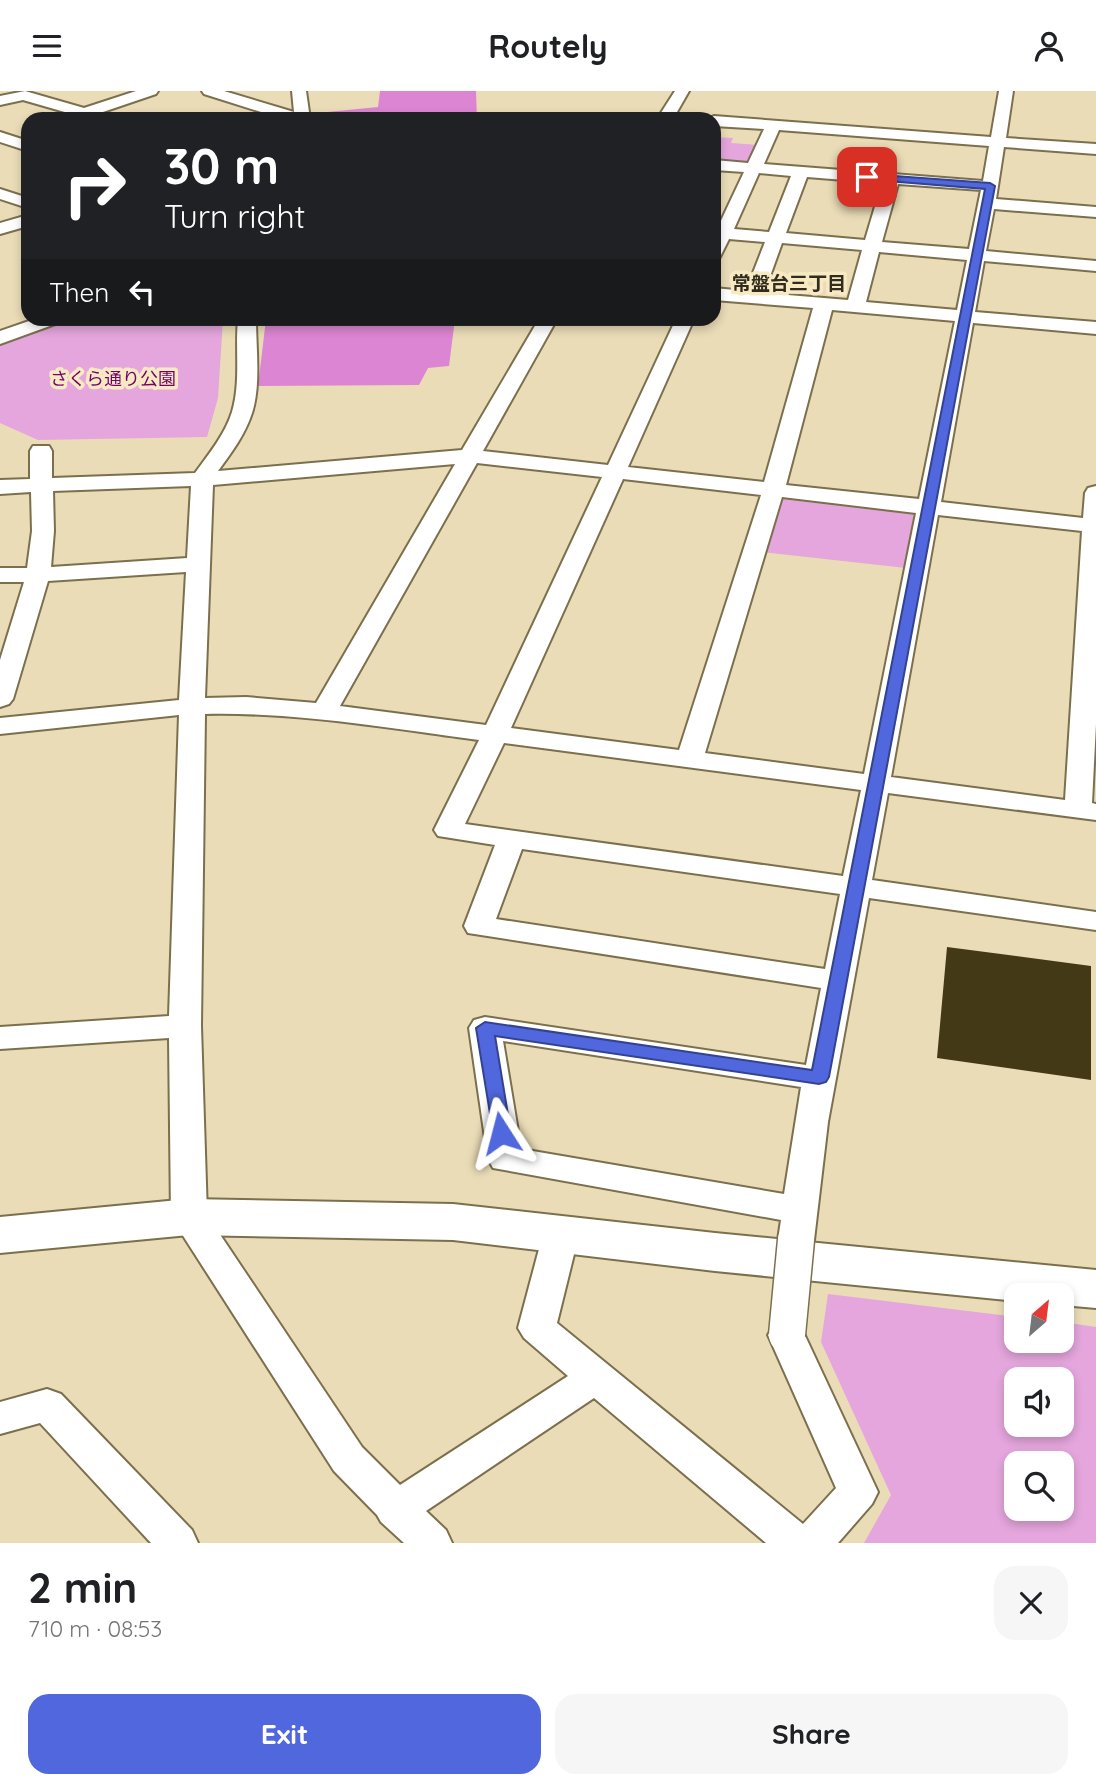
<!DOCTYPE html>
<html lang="en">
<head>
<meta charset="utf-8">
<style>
	body { margin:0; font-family:Quicksand,"Noto Sans JP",sans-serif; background:#f6f6f6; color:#202124; height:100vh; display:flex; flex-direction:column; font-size:26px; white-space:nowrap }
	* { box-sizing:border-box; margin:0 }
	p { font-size:23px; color:#757577 }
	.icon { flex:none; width:38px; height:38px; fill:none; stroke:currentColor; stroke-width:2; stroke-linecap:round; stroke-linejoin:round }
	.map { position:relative; height:1452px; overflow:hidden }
	.side { display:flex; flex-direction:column; background:#fff; flex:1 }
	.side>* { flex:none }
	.banner { position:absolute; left:21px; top:21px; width:700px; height:214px; border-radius:21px; box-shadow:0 4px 10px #0003; background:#202124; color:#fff; overflow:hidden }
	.needle { width:46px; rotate:28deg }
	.tools { position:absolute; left:1004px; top:1192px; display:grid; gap:14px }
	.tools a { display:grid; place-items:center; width:70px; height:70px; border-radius:14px; background:#fff; box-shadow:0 4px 10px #0003; font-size:35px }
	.pin { position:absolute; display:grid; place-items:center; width:60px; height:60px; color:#fff; margin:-30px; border-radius:14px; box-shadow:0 4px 10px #0006 }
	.me { position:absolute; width:77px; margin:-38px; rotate:351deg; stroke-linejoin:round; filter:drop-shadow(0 0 5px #0008) }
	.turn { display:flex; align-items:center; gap:24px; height:147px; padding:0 28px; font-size:32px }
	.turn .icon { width:91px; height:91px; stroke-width:2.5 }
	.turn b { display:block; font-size:49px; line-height:60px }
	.then { display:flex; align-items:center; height:66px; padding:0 28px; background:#0003; gap:14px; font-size:26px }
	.round { display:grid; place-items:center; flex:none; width:74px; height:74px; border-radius:21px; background:#f6f6f6 }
	.summary { display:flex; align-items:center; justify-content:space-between; height:119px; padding:0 28px }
	h1 { font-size:42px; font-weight:700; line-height:52px }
	.cta { display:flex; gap:14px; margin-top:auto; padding:14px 28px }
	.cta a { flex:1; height:80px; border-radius:21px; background:#5067dd; color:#fff; font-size:28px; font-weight:700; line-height:80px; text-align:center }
	.cta a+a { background:#f6f6f6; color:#202124 }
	header { display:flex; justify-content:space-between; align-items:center; height:91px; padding:0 28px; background:#fff; font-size:32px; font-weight:700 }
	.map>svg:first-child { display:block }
</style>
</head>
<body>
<header><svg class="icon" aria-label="menu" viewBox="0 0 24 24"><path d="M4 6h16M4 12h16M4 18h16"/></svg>Routely<svg class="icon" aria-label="person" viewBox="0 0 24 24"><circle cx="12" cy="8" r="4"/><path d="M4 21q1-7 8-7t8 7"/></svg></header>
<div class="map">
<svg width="1096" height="1452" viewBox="0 0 1096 1452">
	<rect width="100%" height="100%" fill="#eadcb7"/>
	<g fill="#e4a6dc" fill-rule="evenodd">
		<path d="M714 46 733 47 731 52 759 54 750 75 714 72Z"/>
		<path d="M70 228H223L218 307 207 346 38 349 0 332V255Z"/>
		<path d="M780 403 914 420 906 477 761 461Z"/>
		<path d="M828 1203 1017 1226V1250H1062V1231L1096 1236V1452H864L891 1404 821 1251ZM1017 1288H1062V1334H1017ZM1017 1372H1062V1418H1017Z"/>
	</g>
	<g fill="#dc85d2">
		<path d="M380 0H476L477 28H318L317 22 378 16Z"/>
		<path d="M266 228H455L449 275 428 277 419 294 258 295Z"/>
	</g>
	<path fill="#443917" d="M947 856 1091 875V989L937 967Z"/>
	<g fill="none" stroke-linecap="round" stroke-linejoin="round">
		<g stroke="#7b6f4d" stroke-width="4">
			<g id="street">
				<path d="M25 0 84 17 136 0H158L156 3 100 22 113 28H89L23 9 0 14V5Z"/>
				<path d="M202 0H224L294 21 292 0H306L310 28H283L204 3Z"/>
				<path d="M675 0H689L673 28H657Z"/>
				<path d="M999 0H1013L1006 47 1096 53V63L1004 56 996 108 1096 116V126L994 118 986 160 1096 170V180L984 170 975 221 1096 231V243L973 232 941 411 1083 427 1085 402 1088 397 1096 395V633L1092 712 1096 713V729L888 702 872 789 1096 821V839L869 807 828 1031 814 1149 809 1158 796 1162 783 1158 778 1149 781 1129 493 1077 488 1068 469 937 474 929 485 926 806 974 821 897 468 842 464 835 495 754 438 745 434 739 479 649C388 637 297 621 205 623L201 935 207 1124 362 1356 400 1394 568 1285 524 1247 518 1237 543 1143 548 1134 561 1130 574 1134 579 1143 557 1232 803 1433 836 1397 768 1244 774 1234 787 1229 800 1234 878 1401 872 1413 838 1452H766L594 1307 426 1420 446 1439 452 1452H404L381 1431 377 1424 334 1380 171 1126 169 947 0 958V936L169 925 179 624 0 643V627L179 609 186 481 48 490 13 608 9 613 0 616V569L24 491H0V477H27L32 440 31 401 0 403V389L30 388V360L33 355H49L52 360V387L195 382C209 363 225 343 232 321 241 291 235 258 238 228H256C256 258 261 294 252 322 245 344 231 362 218 380L462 359 539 228H557L483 360 608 374 676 228H694L628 376 764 391 813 217 714 209V197L746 200 765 151 729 148 720 166 714 167V136H718L744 81 714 79V69L748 72 764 38 714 35V28H708L714 25 991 46ZM779 39 989 55 983 90 764 73ZM759 82 791 85 769 141 734 138ZM807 86 882 92 865 149 786 142ZM898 93 981 99 969 158 882 151ZM782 152 862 159 848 209 764 202ZM879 161 967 169 957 219 866 211ZM832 219 955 230 919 408 786 394ZM477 372 602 386 486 634 340 615ZM455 373 316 612 246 606 205 607 213 394ZM623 388 761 404 679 659 511 637ZM191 395 187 467 51 476 54 440 53 400ZM782 406 916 422 864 683 705 662ZM938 424 1082 440 1065 709 891 686ZM504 652 861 699 843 785 465 733ZM522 758 840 803 825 878 496 828ZM503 950 801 996 784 1103 521 1058Z"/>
				<path d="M0 41 28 50V60L0 51Z"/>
				<path d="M0 98 28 107V117L0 108Z"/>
				<path d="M28 124V135L0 143V132Z"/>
				<path d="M35 228H60L58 232 0 253V240Z"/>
				<path d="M47 1298 61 1303 192 1439 198 1452H151L40 1332 0 1343V1311Z"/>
			</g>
		</g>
		<g stroke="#7b6f4d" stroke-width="4">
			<path id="secondary" d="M189 1108 453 1113 715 1142 1096 1179V1217L1062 1214V1204H1017V1210L715 1180 453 1149 189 1144 0 1162V1126Z"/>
		</g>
		<use href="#street" fill="#fff" fill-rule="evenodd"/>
		<use href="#secondary" fill="#fff" fill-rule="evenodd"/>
		<g stroke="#7b6f4d" stroke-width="39" stroke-linecap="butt">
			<path id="street-bridge" d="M787 1244 796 1149"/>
		</g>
		<use href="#street-bridge" stroke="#fff" stroke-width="36"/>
	</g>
	<path fill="#5067dd" stroke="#344390" stroke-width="2" d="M867 83 990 92 995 95 829 986 826 991 819 993 495 945 511 1042 508 1047H494L476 937 485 931 812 979 985 98 863 88 862 86Z"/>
	<g text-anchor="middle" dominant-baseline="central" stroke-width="7" stroke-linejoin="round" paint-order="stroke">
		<g font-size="18" fill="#73006d" stroke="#f7eac3">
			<text x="113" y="287">さくら通り公園</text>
		</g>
		<g font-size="19" font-weight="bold" fill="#312c1d" stroke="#f7eac3">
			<text x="789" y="192">常盤台三丁目</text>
		</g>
	</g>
</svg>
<div class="tools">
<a><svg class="needle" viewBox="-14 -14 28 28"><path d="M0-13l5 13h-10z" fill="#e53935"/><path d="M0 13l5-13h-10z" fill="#757577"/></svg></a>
<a><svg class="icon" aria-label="sound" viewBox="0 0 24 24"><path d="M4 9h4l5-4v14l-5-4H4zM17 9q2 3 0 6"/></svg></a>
<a><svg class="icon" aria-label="search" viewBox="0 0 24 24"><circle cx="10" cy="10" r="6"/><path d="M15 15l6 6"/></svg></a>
</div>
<div class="pin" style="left:867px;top:86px;background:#d93025"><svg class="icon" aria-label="arrive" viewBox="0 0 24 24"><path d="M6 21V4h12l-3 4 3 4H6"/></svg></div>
<svg class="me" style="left:501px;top:1042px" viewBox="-20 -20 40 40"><path d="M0-17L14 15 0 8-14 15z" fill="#5067dd" stroke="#fff" stroke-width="4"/></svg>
<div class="banner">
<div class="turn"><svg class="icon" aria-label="right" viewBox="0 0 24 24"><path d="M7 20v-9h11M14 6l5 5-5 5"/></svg><div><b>30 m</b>Turn right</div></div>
<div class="then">Then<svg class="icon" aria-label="left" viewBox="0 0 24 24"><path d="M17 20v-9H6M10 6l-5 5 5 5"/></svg></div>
</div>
</div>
<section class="side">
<div class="summary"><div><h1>2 min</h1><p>710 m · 08:53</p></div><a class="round"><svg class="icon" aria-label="close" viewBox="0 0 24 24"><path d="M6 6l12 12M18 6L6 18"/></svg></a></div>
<div class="cta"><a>Exit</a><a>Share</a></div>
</section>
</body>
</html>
